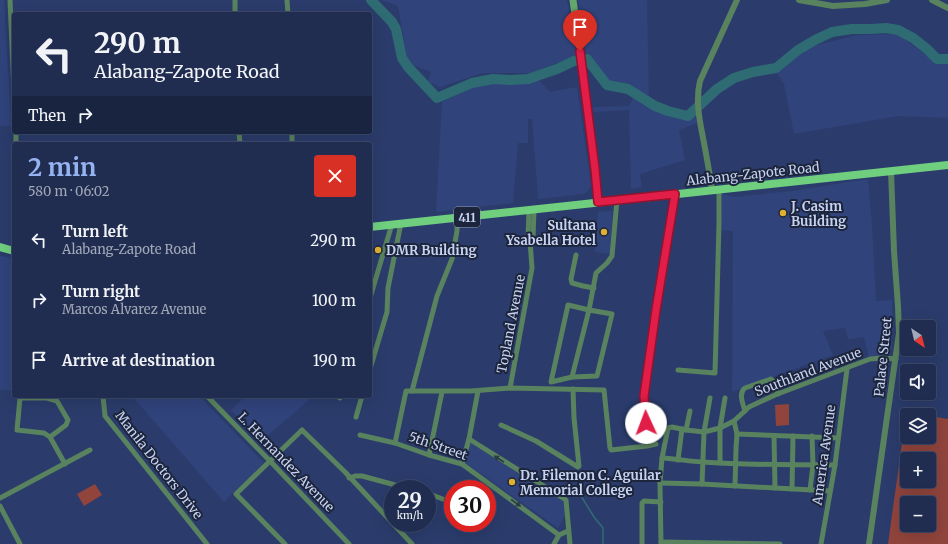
<!DOCTYPE html>
<html lang="en">
<head>
<meta charset="utf-8">
<style>
	body { margin:0; font-family:Merriweather,serif; background:#283558; color:#f1f3f6; height:100vh; display:flex; flex-direction:column; font-size:15px; white-space:nowrap }
	* { box-sizing:border-box; margin:0 }
	p { font-size:13px; color:#a2a8b7 }
	.icon { flex:none; width:22px; height:22px; fill:none; stroke:currentColor; stroke-width:2; stroke-linecap:round; stroke-linejoin:round }
	.map { position:relative; flex:1; overflow:hidden }
	.details { position:absolute; left:12px; top:142px; width:360px; height:256px; display:flex; flex-direction:column; background:#202d51; border-radius:4px; box-shadow:0 4px 16px #0002,0 0 0 1px #3d4968 }
	.details>* { flex:none }
	.top-card { position:absolute; left:12px; top:12px; width:360px; height:122px; border-radius:4px; box-shadow:0 4px 16px #0002,0 0 0 1px #3d4968; background:#202d51; color:#f1f3f6; overflow:hidden }
	.needle { width:26px; rotate:145deg }
	.buttons { position:absolute; left:900px; top:320px; display:grid; gap:8px }
	.buttons a { display:grid; place-items:center; width:36px; height:36px; border-radius:4px; background:#202d51; box-shadow:0 4px 16px #0002,0 0 0 1px #3d4968; font-size:20px }
	.speed { position:absolute; left:384px; top:480px; display:flex; gap:8px; font-size:20px; font-weight:700; text-align:center }
	.speed>* { display:grid; place-content:center; width:52px; height:52px; border-radius:50%; background:#202d51; box-shadow:0 4px 16px #0002,0 0 0 1px #3d4968; line-height:1 }
	.speed small { font-size:10px; font-weight:400 }
	.speed .limit { border:6px solid #d22; background:#fff; color:#111 }
	.pin { position:absolute; display:grid; place-items:center; width:34px; height:34px; color:#fff; margin:-41px -17px; border-radius:50% 50% 50% 0; rotate:-45deg; box-shadow:0 0 4px #0007 }
	.pin .icon { rotate:45deg }
	.me { position:absolute; width:44px; margin:-22px; rotate:358deg; stroke-linejoin:round; filter:drop-shadow(0 0 3px #0008) }
	.turn { display:flex; align-items:center; gap:14px; height:84px; padding:0 16px; font-size:18px }
	.turn .icon { width:52px; height:52px; stroke-width:2.5 }
	.turn b { display:block; font-size:28px; line-height:34px }
	.then { display:flex; align-items:center; height:38px; padding:0 16px; background:#0003; gap:8px; font-size:15px }
	.round { display:grid; place-items:center; flex:none; width:42px; height:42px; border-radius:4px; background:#283558 }
	.headline { display:flex; align-items:center; justify-content:space-between; height:68px; padding:0 16px }
	h1 { font-size:24px; font-weight:700; line-height:30px; color:#95b2f1 }
	ul { padding:0; list-style:none }
	li { display:flex; align-items:center; gap:12px; height:60px; padding:0 16px }
	li div { flex:1 }
	li b { display:block; font-size:15px }
	li em { font-style:normal }
	.map>svg:first-child { display:block }
</style>
</head>
<body>
<div class="map">
<svg width="948" height="544" viewBox="0 0 948 544">
	<rect width="100%" height="100%" fill="#2b3c6c"/>
	<g fill="#30437b">
		<path d="M0 0H4L11 126H0Z"/>
		<path d="M381 0H567L576 56 530 73H482L440 87 428 82 431 72 408 63 398 6Z"/>
		<path d="M578 0H647L649 98 630 84 606 81 597 64 586 53Z"/>
		<path d="M897 34 936 62H948V118L898 116 794 134 784 84 776 72 801 49 857 35Z"/>
		<path d="M537 78 550 92 577 87 591 185 589 190 584 194 538 199 532 119H528V143H518L513 203 478 207 436 212 442 102 469 89 492 82H529Z"/>
		<path d="M635 94 652 109 687 115 695 112 697 123 679 130 685 160 640 174 642 187 631 189 629 110 594 112 593 107 629 106Z"/>
		<path d="M868 179 872 225 876 301 892 300 893 330 891 355 869 358 864 337 848 339 845 328 823 331 833 355 732 392 733 231 721 230 722 194 734 197 792 191Z"/>
		<path d="M613 211 610 254 595 252 598 212Z"/>
		<path d="M0 256 14 258V391L0 390Z"/>
		<path d="M132 396H200L206 403 264 463 224 502Z"/>
		<path d="M246 396H304L309 400 260 442 231 410Z"/>
		<path d="M470 443 564 502 566 514 558 528 464 462Z"/>
	</g>
	<g fill="#90443c" fill-rule="evenodd">
		<path d="M789 404V425L776 426 775 405Z"/>
		<path d="M906 414 919 415H907V437H929V416L948 419V544H888ZM907 459H929V481H907ZM907 503H929V525H907Z"/>
		<path d="M95 484 102 495 84 506 77 494Z"/>
	</g>
	<g fill="none" stroke-linecap="round" stroke-linejoin="round">
		<path stroke="#2f6b73" stroke-width="1.5" d="M578 491 594 517 603 528V544"/>
		<path stroke="#2f6b73" stroke-width="10" d="M371 0 392 22 396 29 402 58 408 67 437 98 472 83 493 79 510 80 528 79 557 69 574 61 587 59 607 85 628 89 655 106 668 111 688 116 717 89 734 78 753 72 776 68 798 50 815 40 832 32 852 29H871L886 28 898 30 913 38 927 49 937 59H948"/>
		<g stroke="#59825e" stroke-width="5">
			<path d="M10 0 14 91"/>
			<path d="M235 0V14"/>
			<path d="M287 0 288 14"/>
			<path d="M16 132V144"/>
			<path d="M239 132 240 144"/>
			<path d="M292 132V144"/>
			<path d="M530 241 533 238 534 210"/>
			<path d="M576 255 571 279 572 283 583 286 594 288"/>
			<path d="M370 298 392 224"/>
			<path d="M568 305 589 310 612 314 597 376 572 377 551 382Z"/>
			<path d="M370 369 387 312 388 288 401 223"/>
			<path d="M678 370 715 373 719 223V190"/>
			<path d="M572 377 589 310 596 273 607 263 612 256 617 200"/>
			<path d="M510 388 532 268 530 241 528 237 529 210"/>
			<path d="M412 391 437 296 452 259 457 231V218"/>
			<path d="M103 396 105 416 207 544"/>
			<path d="M207 396 270 461 349 544"/>
			<path d="M340 398 341 396"/>
			<path d="M745 411C743 404 738 393 745 388L771 379 773 381 778 394"/>
			<path d="M356 417 362 396"/>
			<path d="M734 421 737 434 736 448 735 486"/>
			<path d="M646 423 644 396 656 310 675 194"/>
			<path d="M501 425 536 441 578 467 579 466 574 418 573 389"/>
			<path d="M686 430 690 411"/>
			<path d="M737 434 838 438"/>
			<path d="M360 435 395 443 429 455 462 464 559 535"/>
			<path d="M774 436 775 488"/>
			<path d="M50 437 66 425 68 420 57 401 47 398H20L17 430 44 433 50 437 65 464"/>
			<path d="M469 439 566 500 570 544"/>
			<path d="M395 443 406 391H471L510 388 604 390 610 448 611 450 647 446 656 444"/>
			<path d="M429 455 442 392"/>
			<path d="M662 458C676 459 689 461 702 462 746 465 791 465 835 465"/>
			<path d="M678 460 682 429"/>
			<path d="M720 463V428L725 398"/>
			<path d="M462 464 469 439 478 391"/>
			<path d="M349 478 355 476H362L410 489"/>
			<path d="M660 483 702 484 830 491"/>
			<path d="M702 484 704 432 710 398"/>
			<path d="M792 489 793 436"/>
			<path d="M810 490 813 465 812 436"/>
			<path d="M427 493 453 503"/>
			<path d="M0 498 90 450"/>
			<path d="M0 506 20 544"/>
			<path d="M661 542 780 544"/>
			<path d="M285 544 236 494 302 430 345 472 412 544"/>
			<path d="M554 544 559 535 568 531"/>
			<path d="M642 544V503L644 501 661 502"/>
			<path d="M661 544 660 483 662 458 668 428 672 427 686 430 704 432 720 428 734 421 749 407 775 395 870 359 882 358 896 359"/>
			<path d="M821 544 835 465 847 369"/>
		</g>
		<g stroke="#59825e" stroke-width="6">
			<path d="M799 0 833 6 865 4 887 0"/>
			<path d="M932 0 948 8"/>
			<path d="M712 190C710 175 707 159 704 143 700 122 695 102 700 81L737 0"/>
			<path d="M869 544 899 333 898 306 894 251 891 171"/>
		</g>
		<path stroke="#65a66e" stroke-width="7" d="M573 0 584 79 598 202"/>
		<g stroke="#6fcf7f" stroke-width="8">
			<path d="M370 227 948 165"/>
			<path d="M0 247 14 251"/>
		</g>
	</g>
	<defs><path id="oneway-solid" d="M-6-.8H1V-3.2L6.5 0L1 3.2V.8H-6Z"/></defs>
	<g fill="#2b3c44">
		<use href="#oneway-solid" transform="translate(499 459) rotate(-148)"/>
		<use href="#oneway-solid" transform="translate(516 503) rotate(36)"/>
	</g>
	<g fill="none" stroke-linecap="round" stroke-linejoin="round">
		<g stroke="#92132f" stroke-width="10">
			<path id="route" d="M580 51 595 169 598 202 675 194 656 310 644 396 646 423"/>
		</g>
		<use href="#route" stroke="#e11d48" stroke-width="7"/>
	</g>
	<g fill="#deb133" stroke="#1c253b" stroke-width="1.5">
		<circle cx="783" cy="213" r="4"/>
		<circle cx="604" cy="232" r="4"/>
		<circle cx="378" cy="250" r="4"/>
		<circle cx="512" cy="482" r="4"/>
	</g>
	<g text-anchor="middle" dominant-baseline="central" stroke-width="4" stroke-linejoin="round" paint-order="stroke">
		<rect fill="#1c253b" stroke="#939eba" stroke-width="1" x="454" y="207" width="26" height="20" rx="3"/>
		<g font-size="12" font-weight="bold" fill="#c6d2f0">
			<text x="467" y="217">411</text>
		</g>
		<g font-size="13" fill="#c6d2f0" stroke="#1c253b">
			<text transform="translate(753 174) rotate(-6)">Alabang-Zapote Road</text>
			<text transform="translate(511 324) rotate(-79)">Topland Avenue</text>
			<text transform="translate(883 357) rotate(-84)">Palace Street</text>
			<text transform="translate(808 372) rotate(-21)">Southland Avenue</text>
			<text transform="translate(438 446) rotate(19)">5th Street</text>
			<text transform="translate(824 455) rotate(-82)">America Avenue</text>
			<text transform="translate(286 462) rotate(46)">L. Hernandez Avenue</text>
			<text transform="translate(159 465) rotate(52)">Manila Doctors Drive</text>
		</g>
		<g font-size="13" font-weight="bold" fill="#c6d2f0" stroke="#1c253b" text-anchor="start">
			<text x="791" y="206">J. Casim<tspan x="791" dy="15">Building</tspan></text>
			<text x="596" y="225" text-anchor="end">Sultana<tspan x="596" dy="15">Ysabella Hotel</tspan></text>
			<text x="386" y="250">DMR Building</text>
			<text x="520" y="475">Dr. Filemon C. Aguilar<tspan x="520" dy="15">Memorial College</tspan></text>
		</g>
	</g>
</svg>
<div class="buttons">
<a><svg class="needle" viewBox="-14 -14 28 28"><path d="M0-13l5 13h-10z" fill="#e53935"/><path d="M0 13l5-13h-10z" fill="#a2a8b7"/></svg></a>
<a><svg class="icon" aria-label="sound" viewBox="0 0 24 24"><path d="M4 9h4l5-4v14l-5-4H4zM17 9q2 3 0 6"/></svg></a>
<a><svg class="icon" aria-label="layers" viewBox="0 0 24 24"><path d="M12 4l9 5-9 5-9-5zM3 14l9 5 9-5"/></svg></a>
<a>+</a>
<a>−</a>
</div>
<div class="speed"><div>29<small>km/h</small></div><div class="limit">30</div></div>
<div class="pin" style="left:580px;top:51px;background:#d93025"><svg class="icon" aria-label="arrive" viewBox="0 0 24 24"><path d="M6 21V4h12l-3 4 3 4H6"/></svg></div>
<svg class="me" style="left:646px;top:423px" viewBox="-20 -20 40 40"><circle r="19" fill="#fff"/><path d="M0-13L10 11 0 6-10 11z" fill="#e11d48"/></svg>
<div class="top-card">
<div class="turn"><svg class="icon" aria-label="left" viewBox="0 0 24 24"><path d="M17 20v-9H6M10 6l-5 5 5 5"/></svg><div><b>290 m</b>Alabang-Zapote Road</div></div>
<div class="then">Then<svg class="icon" aria-label="right" viewBox="0 0 24 24"><path d="M7 20v-9h11M14 6l5 5-5 5"/></svg></div>
</div>
<section class="details">
<div class="headline"><div><h1>2 min</h1><p>580 m · 06:02</p></div><a class="round" style="background:#d93025;color:#fff"><svg class="icon" aria-label="close" viewBox="0 0 24 24"><path d="M6 6l12 12M18 6L6 18"/></svg></a></div>
<ul>
<li><svg class="icon" aria-label="left" viewBox="0 0 24 24"><path d="M17 20v-9H6M10 6l-5 5 5 5"/></svg><div><b>Turn left</b><p>Alabang-Zapote Road</p></div><em>290 m</em></li>
<li><svg class="icon" aria-label="right" viewBox="0 0 24 24"><path d="M7 20v-9h11M14 6l5 5-5 5"/></svg><div><b>Turn right</b><p>Marcos Alvarez Avenue</p></div><em>100 m</em></li>
<li><svg class="icon" aria-label="arrive" viewBox="0 0 24 24"><path d="M6 21V4h12l-3 4 3 4H6"/></svg><div><b>Arrive at destination</b></div><em>190 m</em></li>
</ul>
</section>
</div>
</body>
</html>
